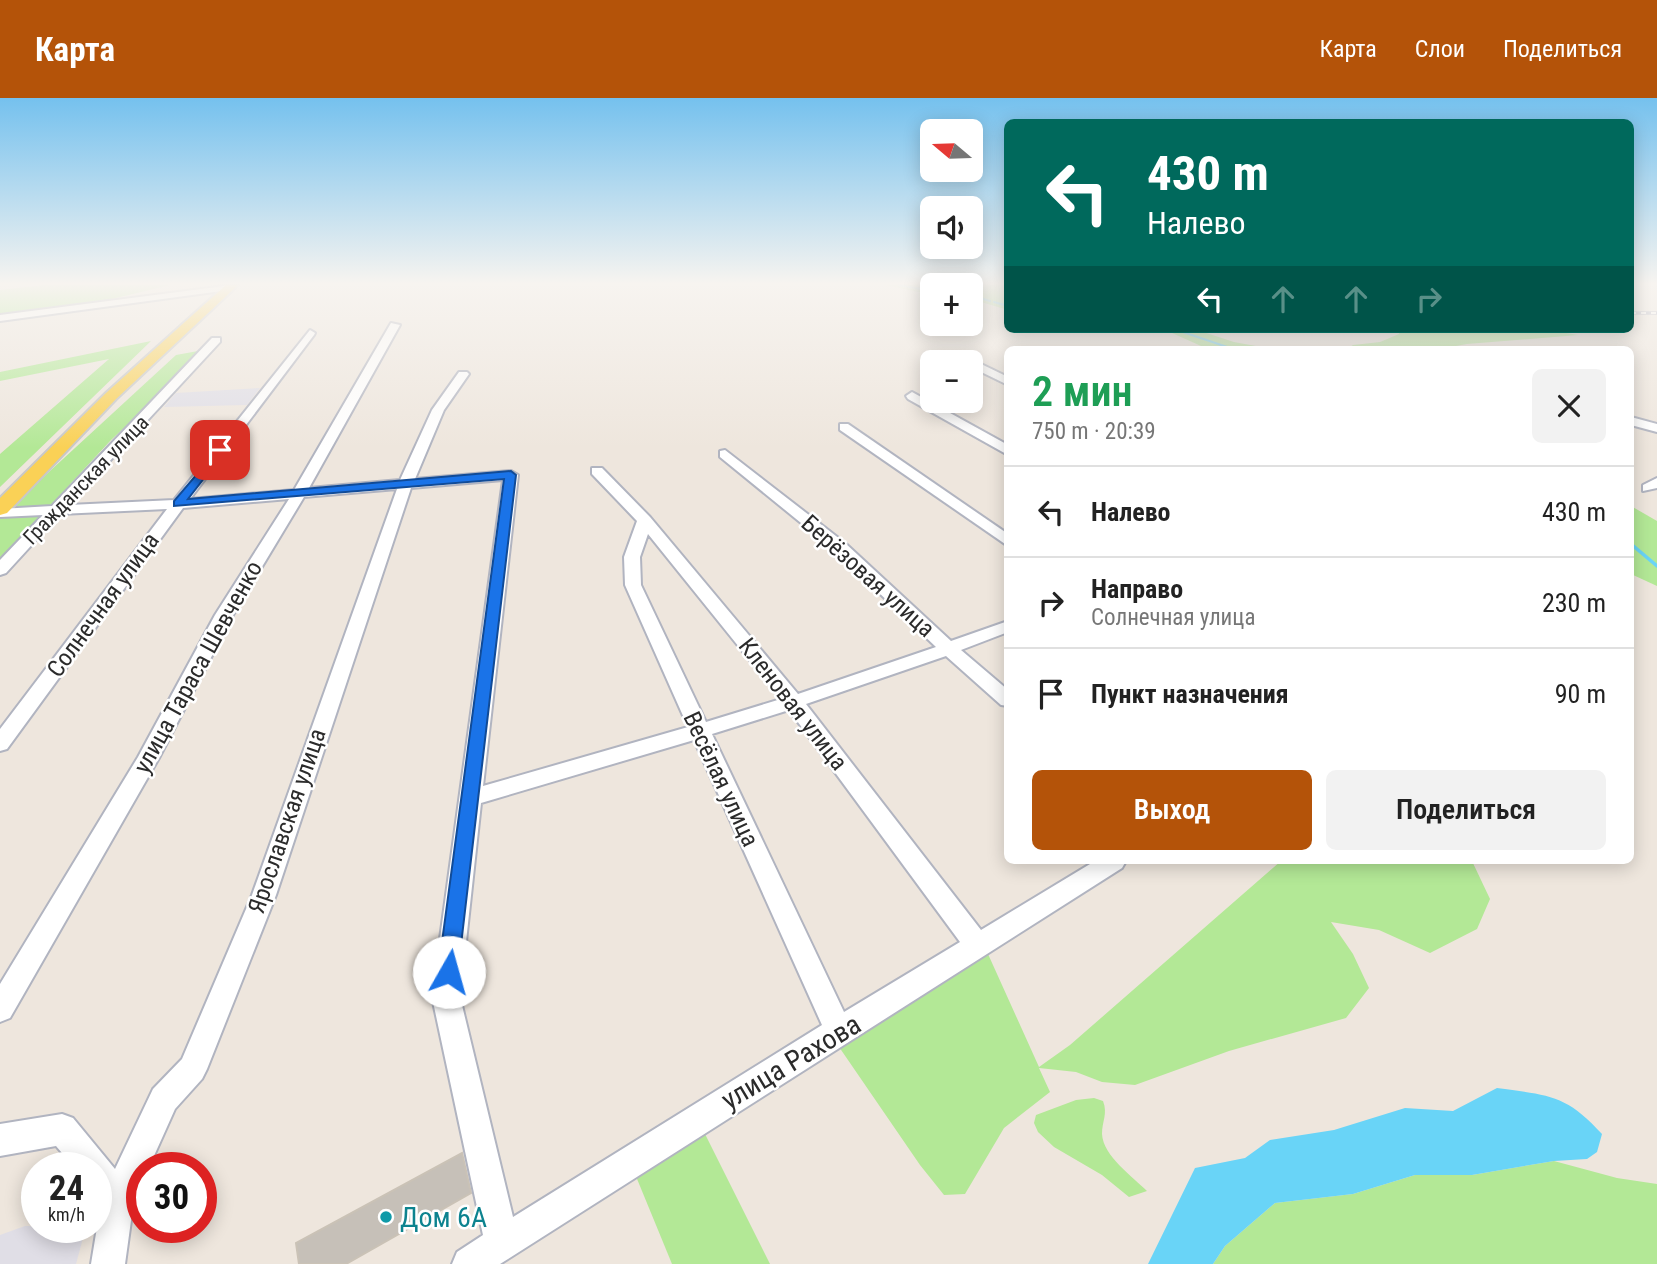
<!DOCTYPE html>
<html lang="ru">
<head>
<meta charset="utf-8">
<style>
	body { margin:0; font-family:"Roboto Condensed",sans-serif; background:#f2f2f2; color:#222; height:100vh; display:flex; flex-direction:column; font-size:26px; white-space:nowrap }
	* { box-sizing:border-box; margin:0 }
	p { font-size:23px; color:#767676 }
	.icon { flex:none; width:38px; height:38px; fill:none; stroke:currentColor; stroke-width:2; stroke-linecap:round; stroke-linejoin:round }
	.map { position:relative; flex:1; overflow:hidden }
	.details { position:absolute; left:1004px; top:248px; width:630px; height:518px; display:flex; flex-direction:column; background:#fff; border-radius:10px; box-shadow:0 4px 18px #0003 }
	.details>* { flex:none }
	.hud { position:absolute; left:1004px; top:21px; width:630px; height:214px; border-radius:10px; box-shadow:0 4px 18px #0003; background:#00695c; color:#fff; overflow:hidden }
	.needle { width:46px; rotate:289deg }
	.controls { position:absolute; left:920px; top:21px; display:grid; gap:14px }
	.controls a { display:grid; place-items:center; width:63px; height:63px; border-radius:10px; background:#fff; box-shadow:0 4px 18px #0003; font-size:35px }
	.speed { position:absolute; left:21px; top:1054px; display:flex; gap:14px; font-size:35px; font-weight:700; text-align:center }
	.speed>* { display:grid; place-content:center; width:91px; height:91px; border-radius:50%; background:#fff; box-shadow:0 4px 18px #0003; line-height:1 }
	.speed small { font-size:18px; font-weight:400 }
	.speed .limit { border:10px solid #d22; background:#fff; color:#111 }
	.pin { position:absolute; display:grid; place-items:center; width:60px; height:60px; color:#fff; margin:-30px; border-radius:14px; box-shadow:0 4px 10px #0006 }
	.me { position:absolute; width:77px; margin:-38px; rotate:7deg; stroke-linejoin:round; filter:drop-shadow(0 0 5px #0008) }
	.turn { display:flex; align-items:center; gap:24px; height:147px; padding:0 28px; font-size:32px }
	.turn .icon { width:91px; height:91px; stroke-width:2.5 }
	.turn b { display:block; font-size:49px; line-height:60px }
	.lanes { display:flex; align-items:center; height:66px; padding:0 28px; background:#0003; justify-content:center; gap:35px; direction:ltr }
	.lanes .off { opacity:.35 }
	.round { display:grid; place-items:center; flex:none; width:74px; height:74px; border-radius:10px; background:#f2f2f2 }
	.overview { display:flex; align-items:center; justify-content:space-between; height:119px; padding:0 28px }
	h1 { font-size:42px; font-weight:600; line-height:52px; color:#1e9e55 }
	.action { display:flex; gap:14px; margin-top:auto; padding:14px 28px }
	.action a { flex:1; height:80px; border-radius:10px; background:#b45309; color:#fff; font-size:28px; font-weight:600; line-height:80px; text-align:center }
	.action a+a { background:#f2f2f2; color:#222 }
	ul { padding:0; list-style:none }
	li { display:flex; align-items:center; gap:21px; height:91px; padding:0 28px; border-top:2px solid #e0e0e0 }
	li div { flex:1 }
	li b { display:block; font-size:26px }
	li em { font-style:normal }
	header { display:flex; align-items:center; gap:42px; box-sizing:border-box; height:98px; padding:0 35px; background:#b45309; color:#fff }
	header strong { font-size:33px }
	nav { display:flex; gap:38px; margin-inline-start:auto; font-size:24px }
	.map>svg:first-child { display:block }
</style>
</head>
<body>
<header>
<strong>Карта</strong>
<nav><a>Карта</a><a>Слои</a><a>Поделиться</a></nav>
</header>
<div class="map">
<svg width="1657" height="1166" viewBox="0 0 1657 1166">
	<rect width="100%" height="100%" fill="#eee6dd"/>
	<g fill="#e0dee6">
		<path d="M260 290 247 307 164 309 176 295Z"/>
		<path d="M25 1128 86 1129 76 1166H0V1137Z"/>
	</g>
	<g fill="#b3e896">
		<path d="M45 187H170L87 207 0 216V192Z"/>
		<path d="M886 187H1008L1005 192 1008 193V212L971 201V187H933V197Z"/>
		<path d="M1148 231H1194L1234 244 1277 252H1210L1172 235Z"/>
		<path d="M1398 231H1543L1578 237 1467 246 1434 252H1346L1353 247 1380 244 1399 236Z"/>
		<path d="M151 243 0 389V356L109 261 0 283V274Z"/>
		<path d="M198 253 173 284 111 342 0 462V419L176 257Z"/>
		<path d="M1631 408 1657 423V488L1631 476Z"/>
		<path d="M1281 763H1472L1490 801 1477 831 1430 855 1379 832 1331 824 1353 856 1369 890 1346 920 1229 953 1135 987 1102 984 1076 974 1039 970 1050 994 1004 1030 965 1096 944 1097 920 1067 837 946 988 856 1039 969 1070 947Z"/>
		<path d="M1094 1000 1103 1003C1108 1016 1102 1023 1102 1036 1103 1058 1133 1079 1147 1093L1129 1099 1102 1077 1054 1049 1038 1034 1034 1025 1036 1017 1076 1002Z"/>
		<path d="M703 1032 770 1166H672L635 1076Z"/>
		<path d="M1554 1063 1617 1080 1657 1086V1166H1213L1225 1148 1275 1105 1353 1096 1415 1077H1472Z"/>
	</g>
	<path fill="#69d4f7" d="M1497 990C1548 997 1566 996 1602 1036L1597 1054 1587 1061 1554 1063 1472 1077H1415L1353 1096 1275 1105 1225 1148 1213 1166H1148L1195 1070 1245 1060 1270 1042 1334 1032 1405 1010 1453 1013Z"/>
	<g fill="none" stroke-linecap="round" stroke-linejoin="round">
		<g stroke="#69d4f7" stroke-width="2">
			<path d="M899 187 933 193"/>
			<path d="M971 197 990 203"/>
			<path d="M994 204 1008 208"/>
			<path d="M1174 231 1236 252"/>
		</g>
		<path stroke="#69d4f7" stroke-width="3.5" d="M1631 446 1657 468"/>
	</g>
	<path fill="#c6c0b8" stroke="#cac2b6" stroke-width="2" d="M462 1055 471 1095 346 1166H299L296 1145Z"/>
	<g fill="none" stroke-linecap="round" stroke-linejoin="round">
		<g stroke="#b1b4c0" stroke-width="4">
			<g id="minor">
				<path d="M232 187 229 192 0 223V217Z"/>
				<path d="M391 225 400 227 309 390 400 382 432 312 459 274H467L469 276 444 312 415 381 511 373 518 377 483 688 688 629 625 487 624 459 637 423 592 376V370H602L650 419 798 596 936 549 833 451 720 359V353L725 352 845 445 951 543 1008 523V534L961 552 1008 592V608L1001 607 946 558 806 606 981 832 1095 763H1126L1122 770 500 1166H452L457 1154 483 1137 432 899 503 382 411 390 276 797 207 971 202 981 175 1011 149 1069H142V1084L134 1101 125 1166H91L101 1105 96 1099V1069H74L56 1048 0 1058V1026L62 1016 73 1020 115 1071 153 991 182 961 252 797 397 391 304 399 233 517 159 660 10 920 0 924V886L138 659 215 517 289 401 183 410 7 651 0 653V631L167 411 60 416 6 475 0 477V462L43 417 0 419V411L52 408 212 240H220V244L69 407 174 402 310 232 315 235 314 237 190 401 294 392ZM648 436 781 601 706 624 641 487 640 459ZM789 612 960 844 844 914 712 636ZM694 642 822 927 513 1119 460 899 481 705Z"/>
				<path d="M971 265H979L1008 279V287L971 269Z"/>
				<path d="M912 294 1008 347V357L908 301 906 298Z"/>
				<path d="M1631 319 1657 326V334L1631 327Z"/>
				<path d="M840 326H848L1008 436V448L840 332Z"/>
				<path d="M1657 380V390L1643 393V387Z"/>
			</g>
		</g>
		<g stroke="#c8c8c8" stroke-width="4">
			<path id="major" d="M226 187H238L116 301 7 415 0 417V400L106 295Z"/>
		</g>
		<use href="#minor" fill="#fff" fill-rule="evenodd"/>
		<use href="#major" fill="#fad156" fill-rule="evenodd"/>
		<g stroke="#9fa3b7" stroke-width="3.5">
			<path id="rail" d="M1631 215H1657"/>
		</g>
		<use href="#rail" stroke="#fff" stroke-width="2" stroke-dasharray="5" stroke-linecap="butt"/>
	</g>
	<linearGradient id="sky" x2="0" y2="1"><stop stop-color="#75c1ee"/><stop offset="0.53" stop-color="#f7f4f0"/><stop offset="1" stop-color="#f7f4f0" stop-opacity="0"/></linearGradient>
	<rect width="1657" height="350" fill="url(#sky)"/>
	<path fill="#1a73e8" stroke="#114b97" stroke-width="2" d="M220 349 226 352 188 401 511 373 516 377 457 881 449 884 441 881 438 874 504 381 174 408V403Z"/>
	<circle fill="#0f9aa8" stroke="#fff" stroke-width="2.5" cx="386" cy="1119" r="7"/>
	<g text-anchor="middle" dominant-baseline="central" stroke-width="5" stroke-linejoin="round" paint-order="stroke">
		<g font-size="21" fill="#2b2b2b" stroke="#fff">
			<text transform="translate(86 382) rotate(-46)">Гражданская улица</text>
		</g>
		<g font-size="24" fill="#2b2b2b" stroke="#fff">
			<text transform="translate(868 478) rotate(42)">Берёзовая улица</text>
			<text transform="translate(103 507) rotate(-54)">Солнечная улица</text>
			<text transform="translate(198 569) rotate(-61)">улица Тараса Шевченко</text>
			<text transform="translate(793 606) rotate(52)">Кленовая улица</text>
			<text transform="translate(721 681) rotate(65)">Весёлая улица</text>
			<text transform="translate(287 723) rotate(-71)">Ярославская улица</text>
		</g>
		<g font-size="28" fill="#2b2b2b" stroke="#fff">
			<text transform="translate(791 964) rotate(-31)">улица Рахова</text>
		</g>
		<g font-size="28" fill="#0d838f" stroke="#fff" text-anchor="start">
			<text x="400" y="1119">Дом 6А</text>
		</g>
	</g>
</svg>
<div class="controls">
<a><svg class="needle" viewBox="-14 -14 28 28"><path d="M0-13l5 13h-10z" fill="#e53935"/><path d="M0 13l5-13h-10z" fill="#767676"/></svg></a>
<a><svg class="icon" aria-label="sound" viewBox="0 0 24 24"><path d="M4 9h4l5-4v14l-5-4H4zM17 9q2 3 0 6"/></svg></a>
<a>+</a>
<a>−</a>
</div>
<div class="speed"><div>24<small>km/h</small></div><div class="limit">30</div></div>
<div class="pin" style="left:220px;top:352px;background:#d93025"><svg class="icon" aria-label="arrive" viewBox="0 0 24 24"><path d="M6 21V4h12l-3 4 3 4H6"/></svg></div>
<svg class="me" style="left:449px;top:874px" viewBox="-20 -20 40 40"><circle r="19" fill="#fff"/><path d="M0-13L10 11 0 6-10 11z" fill="#1a73e8"/></svg>
<div class="hud">
<div class="turn"><svg class="icon" aria-label="left" viewBox="0 0 24 24"><path d="M17 20v-9H6M10 6l-5 5 5 5"/></svg><div><b>430 m</b>Налево</div></div>
<div class="lanes"><svg class="icon" aria-label="left" viewBox="0 0 24 24"><path d="M17 20v-9H6M10 6l-5 5 5 5"/></svg><svg class="icon off" aria-label="ahead" viewBox="0 0 24 24"><path d="M12 20V5M6 11l6-6 6 6"/></svg><svg class="icon off" aria-label="ahead" viewBox="0 0 24 24"><path d="M12 20V5M6 11l6-6 6 6"/></svg><svg class="icon off" aria-label="right" viewBox="0 0 24 24"><path d="M7 20v-9h11M14 6l5 5-5 5"/></svg></div>
</div>
<section class="details">
<div class="overview"><div><h1>2 мин</h1><p>750 m · 20:39</p></div><a class="round"><svg class="icon" aria-label="close" viewBox="0 0 24 24"><path d="M6 6l12 12M18 6L6 18"/></svg></a></div>
<ul>
<li><svg class="icon" aria-label="left" viewBox="0 0 24 24"><path d="M17 20v-9H6M10 6l-5 5 5 5"/></svg><div><b>Налево</b></div><em>430 m</em></li>
<li><svg class="icon" aria-label="right" viewBox="0 0 24 24"><path d="M7 20v-9h11M14 6l5 5-5 5"/></svg><div><b>Направо</b><p>Солнечная улица</p></div><em>230 m</em></li>
<li><svg class="icon" aria-label="arrive" viewBox="0 0 24 24"><path d="M6 21V4h12l-3 4 3 4H6"/></svg><div><b>Пункт назначения</b></div><em>90 m</em></li>
</ul>
<div class="action"><a>Выход</a><a>Поделиться</a></div>
</section>
</div>
</body>
</html>
